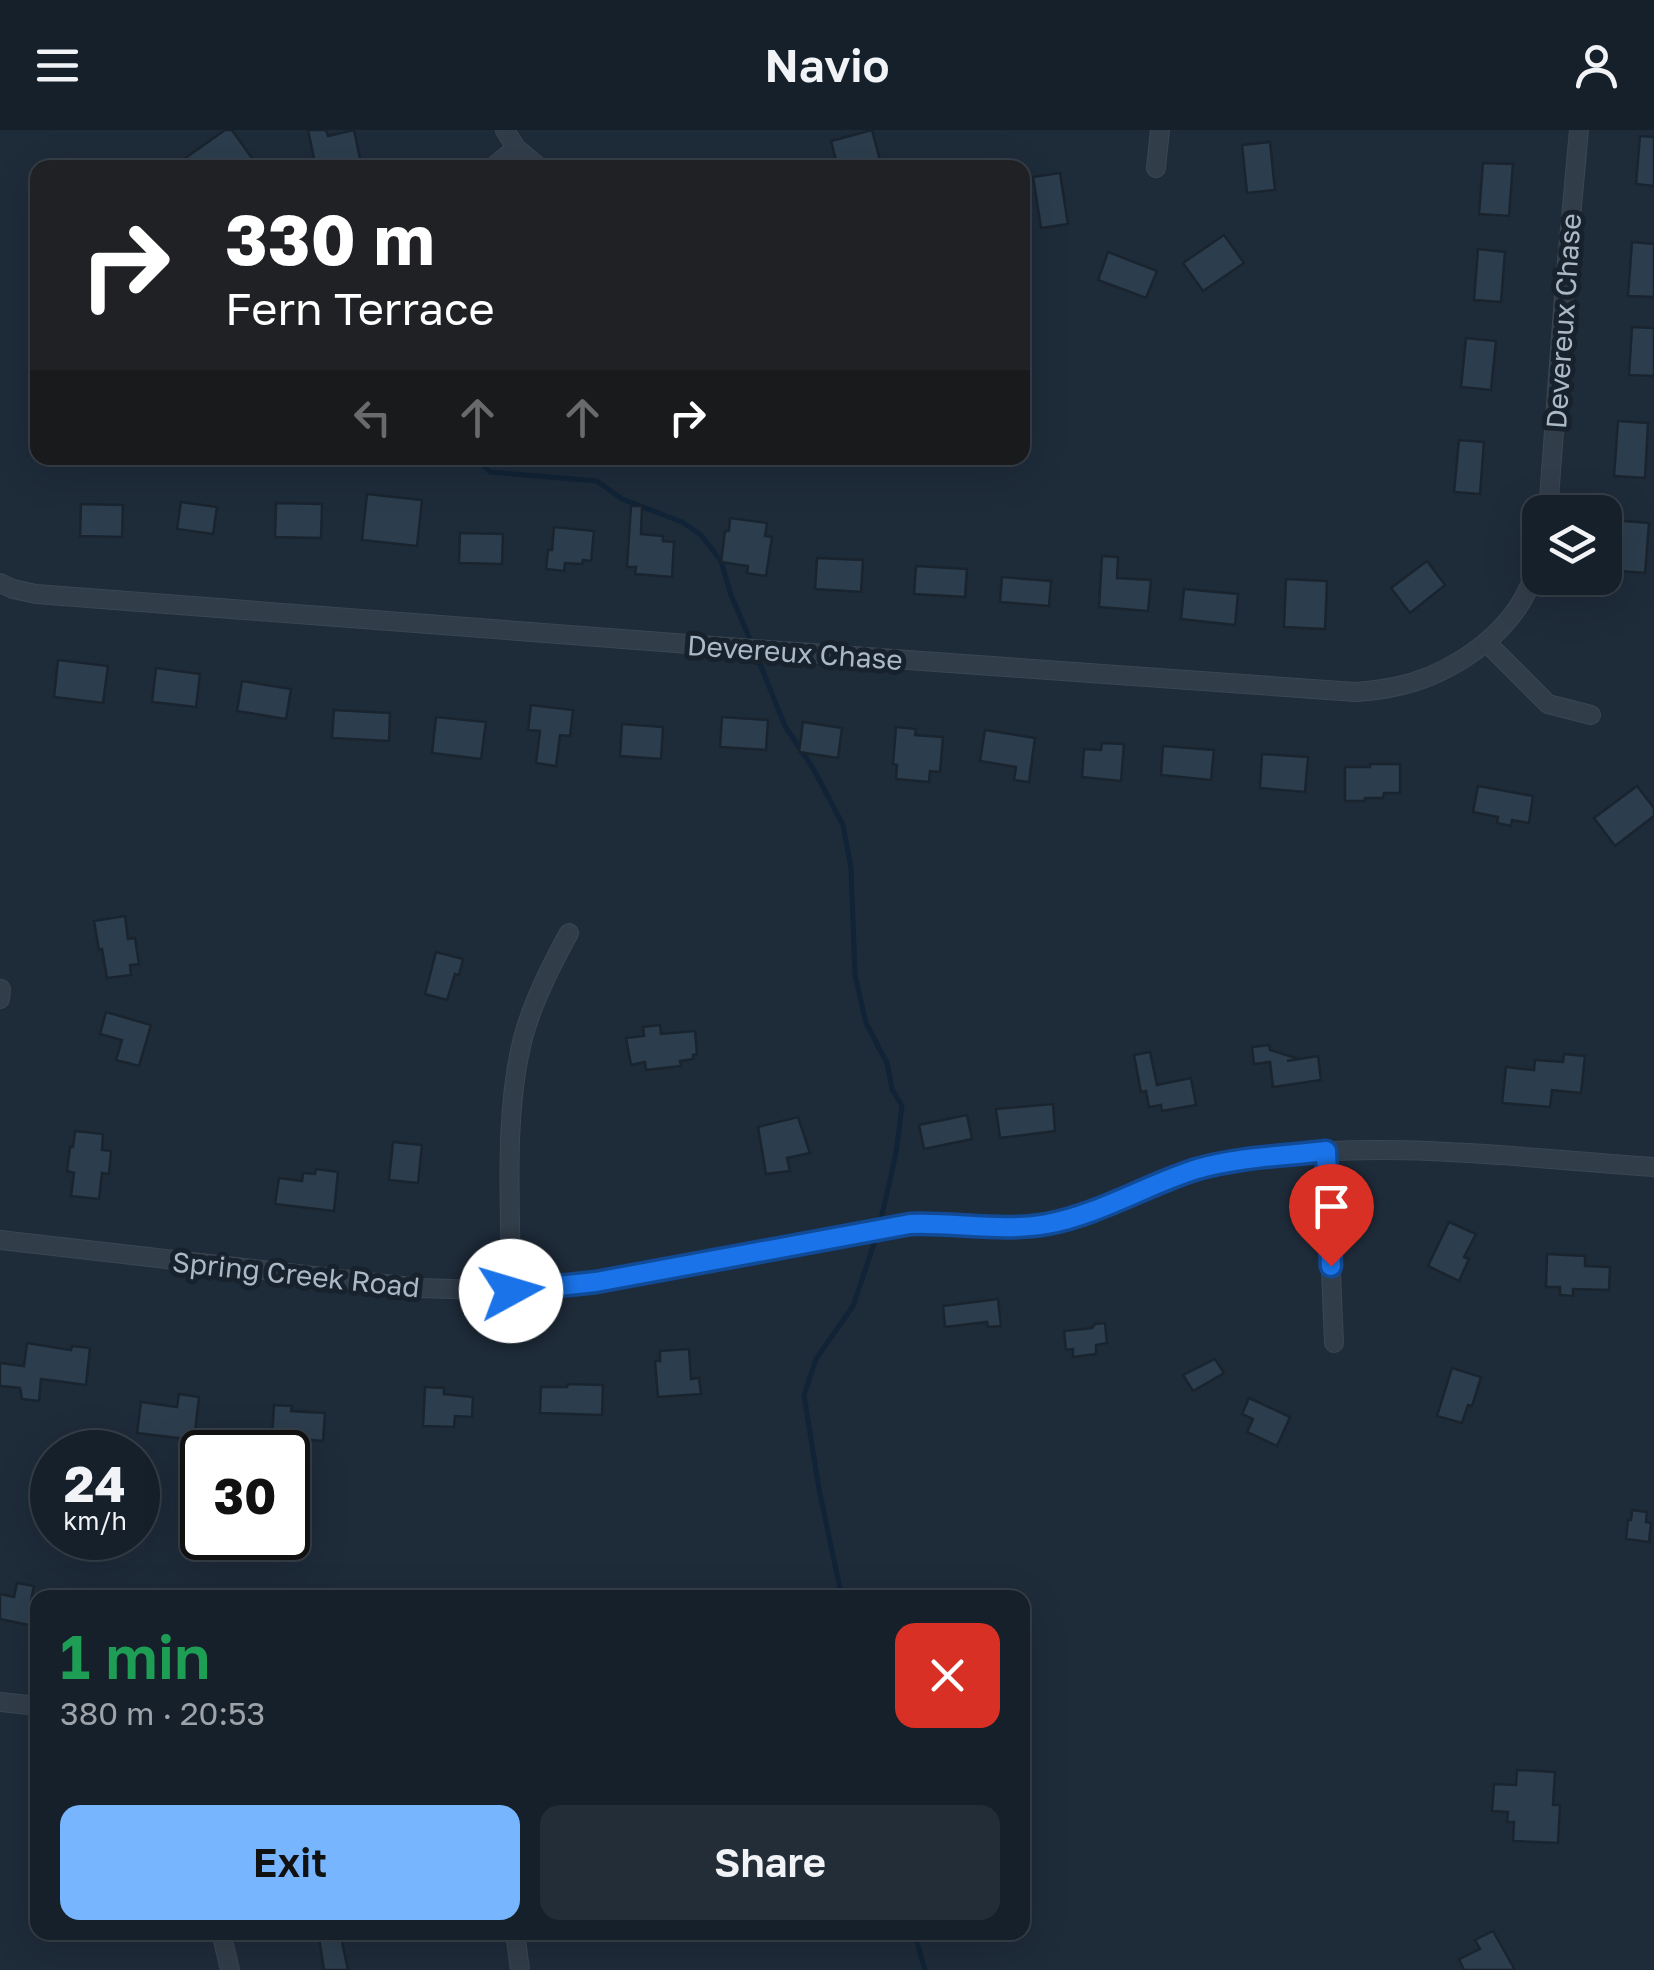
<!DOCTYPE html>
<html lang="en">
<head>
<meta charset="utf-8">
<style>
	body { margin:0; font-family:"Golos Text",sans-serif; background:#232d37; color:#f1f3f6; height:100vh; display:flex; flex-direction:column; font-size:38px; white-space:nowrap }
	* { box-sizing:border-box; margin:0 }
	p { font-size:32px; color:#9ea3a9 }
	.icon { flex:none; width:55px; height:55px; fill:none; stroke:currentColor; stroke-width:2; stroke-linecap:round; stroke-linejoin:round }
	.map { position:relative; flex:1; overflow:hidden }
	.drawer { position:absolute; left:30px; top:1460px; width:1000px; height:350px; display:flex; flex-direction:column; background:#16202b; border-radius:20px; box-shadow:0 10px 40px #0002,0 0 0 2px #353e47 }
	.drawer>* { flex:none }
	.hud { position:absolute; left:30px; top:30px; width:1000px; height:305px; border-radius:20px; box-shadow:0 10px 40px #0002,0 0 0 2px #353e47; background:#202124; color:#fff; overflow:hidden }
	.fabs { position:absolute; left:1522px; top:365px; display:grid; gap:20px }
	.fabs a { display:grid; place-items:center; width:100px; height:100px; border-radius:20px; background:#16202b; box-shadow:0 10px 40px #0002,0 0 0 2px #353e47; font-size:50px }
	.speed { position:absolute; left:30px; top:1300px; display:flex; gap:20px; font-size:50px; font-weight:700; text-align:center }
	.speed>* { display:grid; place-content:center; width:130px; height:130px; border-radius:50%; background:#16202b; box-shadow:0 10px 40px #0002,0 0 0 2px #353e47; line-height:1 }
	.speed small { font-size:25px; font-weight:400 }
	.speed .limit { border:5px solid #111; border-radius:15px; background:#fff; color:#111 }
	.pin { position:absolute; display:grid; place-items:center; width:85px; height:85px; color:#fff; margin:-102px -42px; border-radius:50% 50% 50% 0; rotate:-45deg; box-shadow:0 0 10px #0007 }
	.pin .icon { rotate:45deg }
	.me { position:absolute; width:110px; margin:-55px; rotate:84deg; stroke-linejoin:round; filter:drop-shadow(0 0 8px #0008) }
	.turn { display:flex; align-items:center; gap:35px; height:210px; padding:0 30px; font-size:45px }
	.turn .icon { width:130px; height:130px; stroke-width:2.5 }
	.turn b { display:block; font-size:70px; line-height:85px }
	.lanes { display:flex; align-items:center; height:95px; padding:0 30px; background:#0003; justify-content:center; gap:50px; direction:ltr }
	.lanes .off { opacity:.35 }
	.round { display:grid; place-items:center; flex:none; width:105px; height:105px; border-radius:20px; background:#232d37 }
	.headline { display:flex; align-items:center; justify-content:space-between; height:170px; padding:0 30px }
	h1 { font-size:60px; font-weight:600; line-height:75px; color:#1e9e55 }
	.cta { display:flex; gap:20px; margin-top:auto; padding:20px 30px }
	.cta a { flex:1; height:115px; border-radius:20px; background:#77b5ff; color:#111; font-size:40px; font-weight:600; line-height:115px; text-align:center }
	.cta a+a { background:#232d37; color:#f1f3f6 }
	header { display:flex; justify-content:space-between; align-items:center; height:130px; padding:0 30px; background:#16202b; font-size:45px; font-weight:600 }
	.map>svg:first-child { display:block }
</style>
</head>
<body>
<header><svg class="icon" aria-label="menu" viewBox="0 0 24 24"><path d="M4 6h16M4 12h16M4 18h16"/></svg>Navio<svg class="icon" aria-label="person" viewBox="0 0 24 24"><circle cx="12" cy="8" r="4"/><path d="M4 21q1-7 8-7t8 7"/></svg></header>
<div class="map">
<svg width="1654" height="1840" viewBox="0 0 1654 1840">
	<rect width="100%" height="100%" fill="#1e2b39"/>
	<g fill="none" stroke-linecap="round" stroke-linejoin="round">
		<g stroke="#112337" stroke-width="5">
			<path d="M476 328 490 342 597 351 622 369 682 392 701 405 721 431 731 465 752 514"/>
			<path d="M756 524 785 596 814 640 843 695 851 738 855 845 866 893 887 933 892 959 902 976 896 1023 880 1094"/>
			<path d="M842 1468 819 1359 804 1265 816 1229 853 1176 877 1105"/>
			<path d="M914 1802 925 1840"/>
		</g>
	</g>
	<g fill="#2c3d4d" stroke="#19242f" stroke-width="2.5">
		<path d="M225 0H232L259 38H190L184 29Z"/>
		<path d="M308 0H326L328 6 354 0 362 38H316Z"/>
		<path d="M872 0 882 38H838L831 11Z"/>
		<path d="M1640 6 1654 7V56L1636 54Z"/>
		<path d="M1270 12 1275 60 1247 63 1242 15Z"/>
		<path d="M1483 33 1513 34 1509 86 1479 84Z"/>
		<path d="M1060 43 1068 94 1041 98 1033 47Z"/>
		<path d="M1224 105 1244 133 1203 161 1183 133Z"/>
		<path d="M1632 112 1654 114V167L1628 166Z"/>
		<path d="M1478 119 1505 122 1501 172 1474 170Z"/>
		<path d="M1108 122 1157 141 1146 168 1098 150Z"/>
		<path d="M1632 197 1654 198V246L1629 245Z"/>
		<path d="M1466 208 1496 211 1491 260 1461 257Z"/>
		<path d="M1618 291 1648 293 1645 348 1614 346Z"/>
		<path d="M1459 310 1484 312 1480 364 1454 362Z"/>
		<path d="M367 364 422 370 417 416 362 410Z"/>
		<path d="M181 372 217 377 213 404 177 399Z"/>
		<path d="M276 373 322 374 321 408 275 407Z"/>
		<path d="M81 374 123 375 122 407 80 406Z"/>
		<path d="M631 376H642L641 404 663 406V411L674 412 672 447 635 444 636 437H627Z"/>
		<path d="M730 388 767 393 765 406 772 407 766 446 747 443 748 436 721 432 725 401H729Z"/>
		<path d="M1611 390 1649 393 1645 443 1607 440Z"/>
		<path d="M554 397 594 401 591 431 583 430 582 434 565 433 564 441 546 439 548 420H552Z"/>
		<path d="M460 403 503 404 502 434 459 433Z"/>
		<path d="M1102 426 1118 427 1117 448 1151 450 1148 481 1099 477Z"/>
		<path d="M817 428 863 430 861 462 815 459Z"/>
		<path d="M1427 431 1445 455 1410 483 1391 458Z"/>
		<path d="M916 436 967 439 965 467 914 464Z"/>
		<path d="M1002 447 1051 451 1049 476 1000 472Z"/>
		<path d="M1286 449 1327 451 1325 499 1284 497Z"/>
		<path d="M1184 459 1238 464 1235 495 1181 489Z"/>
		<path d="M58 530 108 536 103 573 54 567Z"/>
		<path d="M156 538 200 544 196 577 152 572Z"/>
		<path d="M242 551 291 559 286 589 237 581Z"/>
		<path d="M531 575 573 580 570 606 560 605 556 636 536 633 540 601 528 600Z"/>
		<path d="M334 580 390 583 389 611 332 608Z"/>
		<path d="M436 587 486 592 481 629 432 623Z"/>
		<path d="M722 587 768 590 766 620 720 617Z"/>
		<path d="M803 592 842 598 838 628 799 622Z"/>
		<path d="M622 594 663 597 661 629 620 626Z"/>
		<path d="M896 597 916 599 915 605 943 607 940 642 930 641 929 652 896 649 897 635 893 634Z"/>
		<path d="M985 600 1035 608 1029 652 1014 650 1016 637 980 631Z"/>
		<path d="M1102 613 1124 614 1121 651 1082 647 1084 619 1101 620Z"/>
		<path d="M1163 616 1214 620 1211 650 1161 645Z"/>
		<path d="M1262 624 1308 627 1305 662 1260 658Z"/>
		<path d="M1370 634H1400V663H1384L1383 668H1365V671H1345V637H1370Z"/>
		<path d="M1478 656 1533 666 1529 693 1512 690 1511 696 1497 693 1498 687 1473 682Z"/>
		<path d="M1637 656 1654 678V686L1615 716 1594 688Z"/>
		<path d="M125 786 128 809 135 808 139 834 130 835 131 845 107 848 102 819 99 820 94 791Z"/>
		<path d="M436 822 463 829 459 845 455 844 447 870 425 864Z"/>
		<path d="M106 882 151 895 139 936 116 930 122 910 100 904Z"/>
		<path d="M660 895 661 904 695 901 697 924 693 925V929L680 931 681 936 646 940 645 932 631 935 626 908 644 906 643 897Z"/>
		<path d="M1269 915 1270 920 1299 929 1287 931 1318 926 1321 950 1273 957 1270 932 1254 934 1252 917Z"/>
		<path d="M1150 922 1157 955 1191 948 1196 975 1162 981 1161 975 1149 977 1146 961 1141 962 1134 925Z"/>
		<path d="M1564 924 1585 926 1581 963 1552 960 1550 977 1502 973 1506 937 1534 940 1535 930 1563 932Z"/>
		<path d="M1053 974 1055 1001 1000 1008 996 979Z"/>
		<path d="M967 985 972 1009 924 1019 919 995Z"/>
		<path d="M798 987 810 1023 787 1028 790 1041 766 1044 758 997Z"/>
		<path d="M75 1001 103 1004 102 1020 111 1021 109 1044 102 1043 99 1069 71 1066 74 1043 67 1041 70 1017H73Z"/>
		<path d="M393 1012 422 1015 418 1053 389 1050Z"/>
		<path d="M316 1039 338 1042 334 1081 275 1074 279 1048 302 1051 303 1043 315 1044Z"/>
		<path d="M1449 1092 1476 1104 1464 1127 1469 1129 1459 1151 1428 1136Z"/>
		<path d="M1547 1124 1585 1126V1136L1610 1137 1609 1160 1573 1159V1166L1560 1165V1157H1546Z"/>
		<path d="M998 1169 1001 1196 988 1197 987 1192 945 1197 943 1176Z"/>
		<path d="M1105 1193 1107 1213 1096 1215V1224L1073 1227V1219L1066 1220 1064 1201 1092 1198 1095 1194Z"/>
		<path d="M27 1213 71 1220 72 1216 90 1218 86 1255 41 1249 39 1271 22 1269 20 1258 0 1256V1233L24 1236Z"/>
		<path d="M689 1219 691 1249 699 1248 701 1264 658 1267 655 1231H660V1221Z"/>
		<path d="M1215 1229 1224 1243 1193 1261 1183 1245Z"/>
		<path d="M1452 1238 1481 1247 1472 1276 1468 1275 1462 1293 1437 1286Z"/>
		<path d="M568 1254 603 1255 602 1285 540 1283 541 1257H567Z"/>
		<path d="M425 1257 444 1258V1264L473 1267 472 1287 455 1286 454 1297 423 1296Z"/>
		<path d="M179 1264 199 1267 194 1310 137 1303 141 1272 177 1277Z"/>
		<path d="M1249 1268 1290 1287 1277 1316 1247 1302 1253 1289 1242 1284Z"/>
		<path d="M274 1275 292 1276 291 1281 325 1283 323 1311 272 1307Z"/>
		<path d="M1632 1380 1647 1382 1646 1392 1651 1393 1649 1412 1626 1409 1628 1390H1631Z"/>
		<path d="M17 1453 34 1456 31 1470 38 1471V1497L0 1489V1464L14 1467Z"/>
		<path d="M1517 1640 1555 1642 1553 1675H1560L1558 1713 1513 1711 1514 1692H1507L1508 1682 1492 1681 1494 1654 1516 1655Z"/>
		<path d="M1493 1801 1515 1840H1464L1459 1829 1480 1819 1475 1810Z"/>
		<path d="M318 1802H340L348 1840H324Z"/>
	</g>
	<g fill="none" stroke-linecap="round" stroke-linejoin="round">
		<g stroke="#3b4653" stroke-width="20">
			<g id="minor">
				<path d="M505 0 516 18 540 38"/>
				<path d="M492 38 516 18"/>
				<path d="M1156 38 1160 0"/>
				<path d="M1548 382 1565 153 1579 0"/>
				<path d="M0 453 13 459 36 464 754 519 1355 562C1368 561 1381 560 1394 557 1441 548 1491 517 1518 477 1527 464 1533 448 1540 434"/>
				<path d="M1486 512 1548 574 1591 585"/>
				<path d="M0 869 1 859"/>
				<path d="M1326 1021 1334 1213"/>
				<path d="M0 1110 420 1158 511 1161 596 1152 910 1094C955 1092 1002 1102 1047 1094 1088 1086 1123 1066 1161 1051 1187 1041 1215 1035 1242 1030 1376 1008 1519 1028 1654 1037"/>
				<path d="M511 1161C511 1080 503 986 523 908 533 871 550 837 569 803"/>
				<path d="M0 1572 38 1576"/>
				<path d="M221 1802 230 1840"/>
				<path d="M515 1802 520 1840"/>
			</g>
		</g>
		<use href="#minor" stroke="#313d49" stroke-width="18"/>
	</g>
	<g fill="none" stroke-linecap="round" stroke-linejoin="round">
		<g stroke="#114b97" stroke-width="25">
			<path id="route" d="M511 1161 596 1152 910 1094C955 1092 1002 1102 1047 1094 1100 1084 1146 1055 1197 1039 1239 1027 1283 1026 1326 1021L1331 1136"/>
		</g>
		<use href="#route" stroke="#1a73e8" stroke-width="18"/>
	</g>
	<g text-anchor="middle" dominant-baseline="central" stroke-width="10" stroke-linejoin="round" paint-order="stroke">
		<g font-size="28" fill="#abb8c6" stroke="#17222d">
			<text transform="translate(1563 191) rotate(-86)">Devereux Chase</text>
			<text transform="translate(795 522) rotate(4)">Devereux Chase</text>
			<text transform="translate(296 1144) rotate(6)">Spring Creek Road</text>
		</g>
	</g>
</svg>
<div class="fabs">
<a><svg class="icon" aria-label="layers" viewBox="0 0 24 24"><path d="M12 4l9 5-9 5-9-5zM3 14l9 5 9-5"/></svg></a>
</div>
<div class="speed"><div>24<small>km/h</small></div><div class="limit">30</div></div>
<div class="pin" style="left:1331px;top:1136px;background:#d93025"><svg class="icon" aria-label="arrive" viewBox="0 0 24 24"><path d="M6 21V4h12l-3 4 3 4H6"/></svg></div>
<svg class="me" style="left:511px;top:1161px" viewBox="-20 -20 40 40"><circle r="19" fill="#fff"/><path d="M0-13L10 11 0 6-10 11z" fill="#1a73e8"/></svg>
<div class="hud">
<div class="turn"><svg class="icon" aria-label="right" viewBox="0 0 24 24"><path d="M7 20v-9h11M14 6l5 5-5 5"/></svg><div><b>330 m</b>Fern Terrace</div></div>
<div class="lanes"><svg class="icon off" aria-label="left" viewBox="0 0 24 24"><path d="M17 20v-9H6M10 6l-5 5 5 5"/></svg><svg class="icon off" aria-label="ahead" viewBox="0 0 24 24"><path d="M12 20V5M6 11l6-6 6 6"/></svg><svg class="icon off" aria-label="ahead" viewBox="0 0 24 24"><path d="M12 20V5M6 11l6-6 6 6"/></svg><svg class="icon" aria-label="right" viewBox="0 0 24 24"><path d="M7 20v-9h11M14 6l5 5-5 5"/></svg></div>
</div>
<section class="drawer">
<div class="headline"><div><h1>1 min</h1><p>380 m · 20:53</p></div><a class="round" style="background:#d93025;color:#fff"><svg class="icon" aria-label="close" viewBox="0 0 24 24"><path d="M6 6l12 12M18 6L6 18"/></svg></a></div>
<div class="cta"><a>Exit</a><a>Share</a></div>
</section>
</div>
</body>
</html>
